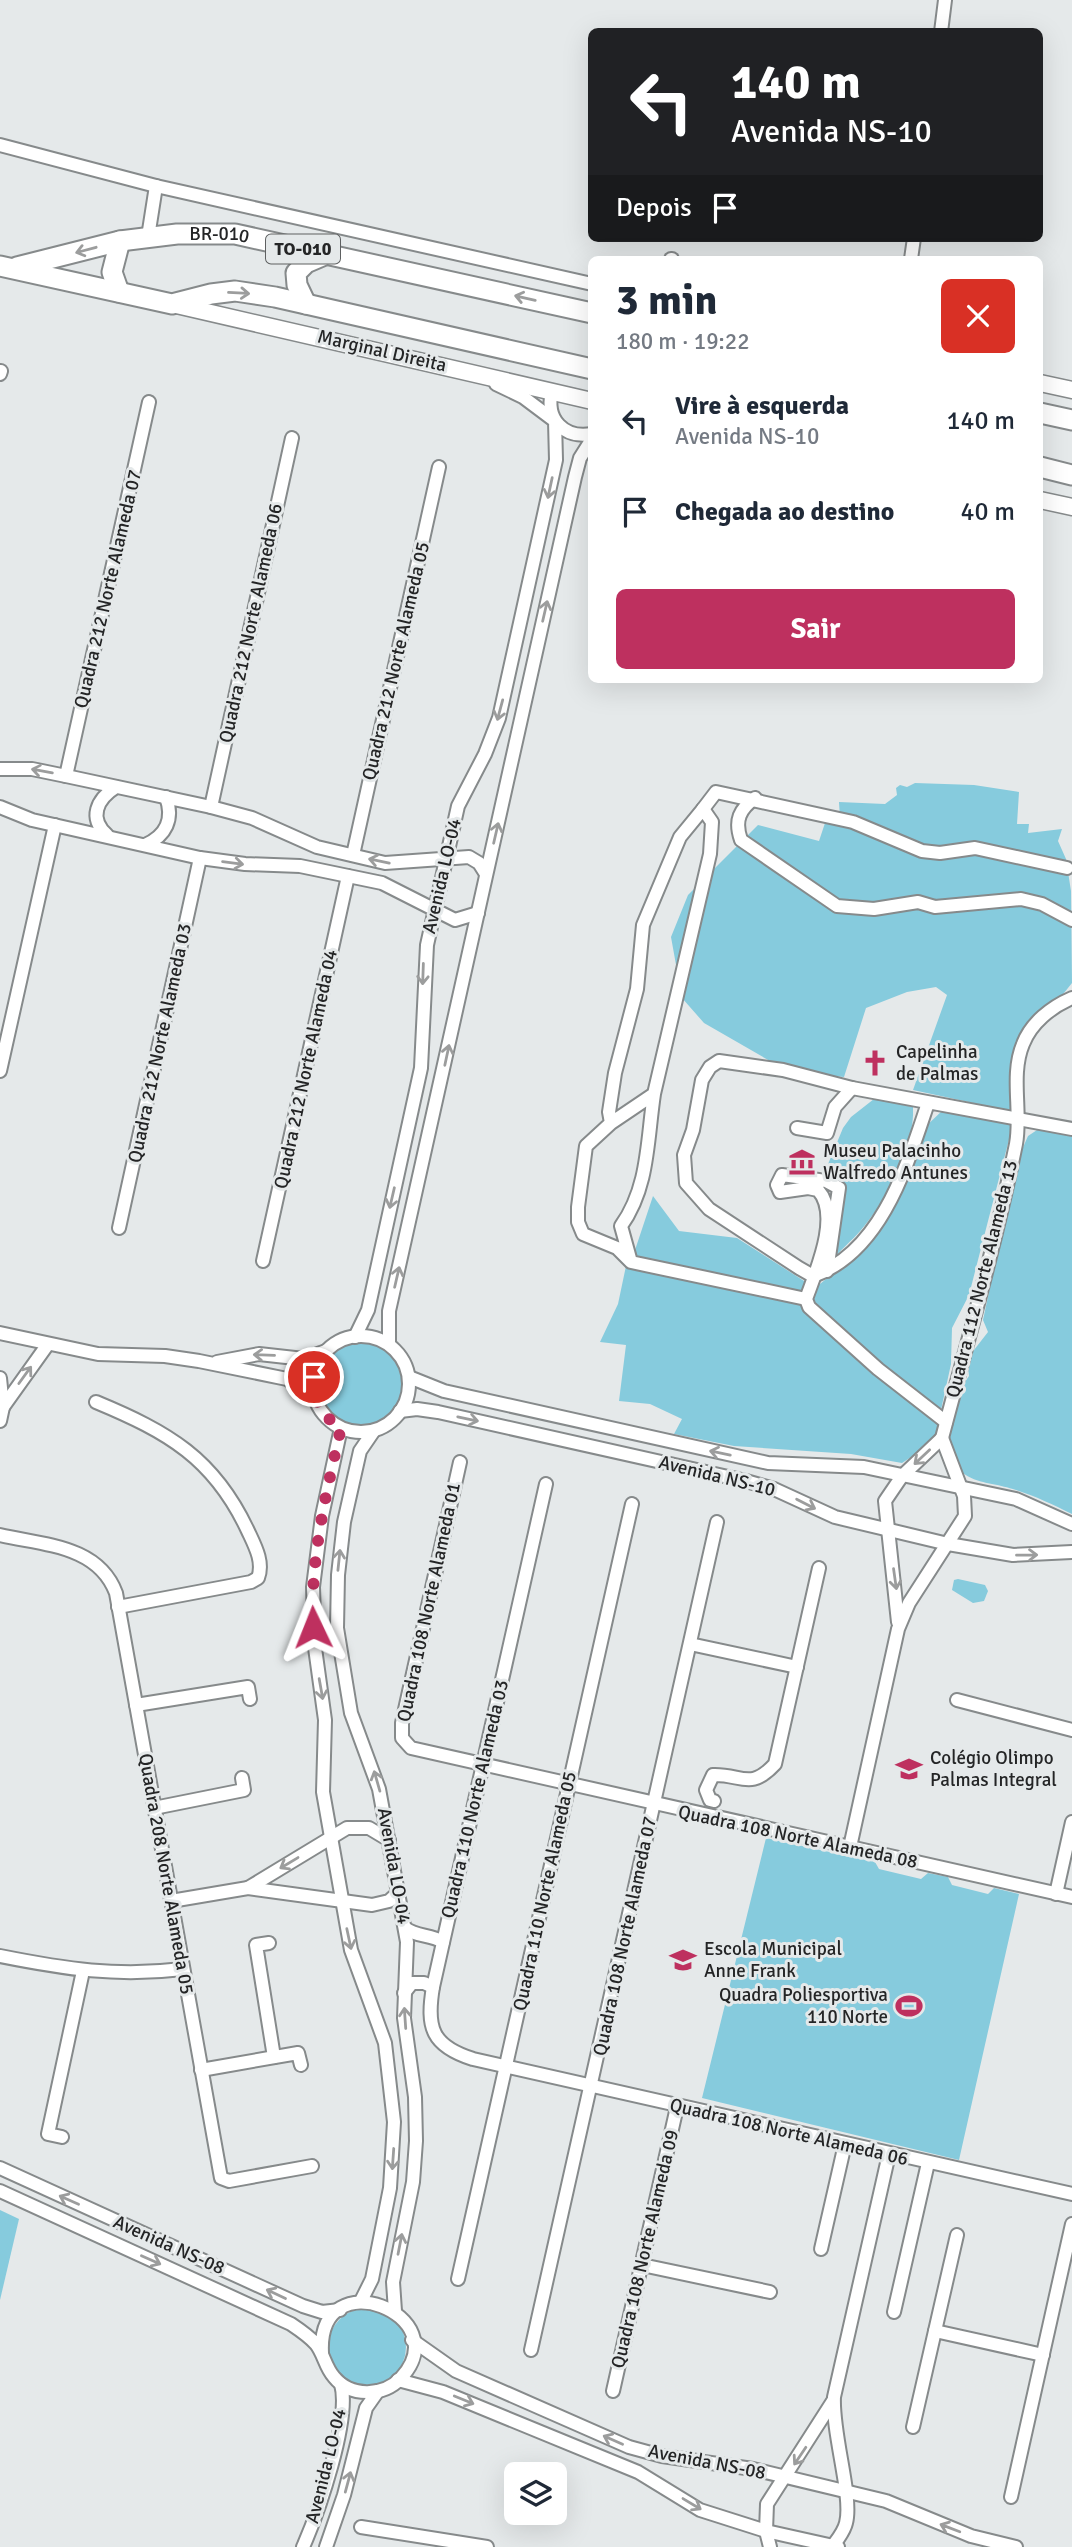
<!DOCTYPE html>
<html lang="pt">
<head>
<meta charset="utf-8">
<style>
	body { margin:0; font-family:Signika,sans-serif; background:#f6f6f7; color:#1f2937; height:100vh; display:flex; flex-direction:column; font-size:26px; white-space:nowrap }
	* { box-sizing:border-box; margin:0 }
	p { font-size:23px; color:#747a83 }
	.icon { flex:none; width:38px; height:38px; fill:none; stroke:currentColor; stroke-width:2; stroke-linecap:round; stroke-linejoin:round }
	.map { position:relative; flex:1; overflow:hidden }
	.side { position:absolute; left:588px; top:256px; width:455px; height:427px; display:flex; flex-direction:column; background:#fff; border-radius:10px; box-shadow:0 7px 28px #0002 }
	.side>* { flex:none }
	.hud { position:absolute; left:588px; top:28px; width:455px; height:214px; border-radius:10px; box-shadow:0 7px 28px #0002; background:#202124; color:#fff; overflow:hidden }
	.buttons { position:absolute; left:504px; top:2462px; display:grid; gap:14px }
	.buttons a { display:grid; place-items:center; width:63px; height:63px; border-radius:10px; background:#fff; box-shadow:0 7px 28px #0002; font-size:35px }
	.pin { position:absolute; display:grid; place-items:center; width:60px; height:60px; color:#fff; margin:-30px; border:4px solid #fff; border-radius:50%; box-shadow:0 2px 7px #0007 }
	.me { position:absolute; width:77px; margin:-38px; rotate:358deg; stroke-linejoin:round; filter:drop-shadow(0 0 5px #0008) }
	.turn { display:flex; align-items:center; gap:24px; height:147px; padding:0 28px; font-size:32px }
	.turn .icon { width:91px; height:91px; stroke-width:2.5 }
	.turn b { display:block; font-size:49px; line-height:60px }
	.then { display:flex; align-items:center; height:66px; padding:0 28px; background:#0003; gap:14px; font-size:26px }
	.round { display:grid; place-items:center; flex:none; width:74px; height:74px; border-radius:10px; background:#f6f6f7 }
	.headline { display:flex; align-items:center; justify-content:space-between; height:119px; padding:0 28px }
	h1 { font-size:42px; font-weight:700; line-height:52px }
	.button { display:flex; gap:14px; margin-top:auto; padding:14px 28px }
	.button a { flex:1; height:80px; border-radius:10px; background:#be305f; color:#fff; font-size:28px; font-weight:700; line-height:80px; text-align:center }
	ul { padding:0; list-style:none }
	li { display:flex; align-items:center; gap:21px; height:91px; padding:0 28px }
	li div { flex:1 }
	li b { display:block; font-size:26px }
	li em { font-style:normal }
	.map>svg:first-child { display:block }
</style>
</head>
<body>
<div class="map">
<svg width="1072" height="2547" viewBox="0 0 1072 2547">
	<rect width="100%" height="100%" fill="#e5e9ea"/>
	<g fill="#86cbdd">
		<path d="M915 783 974 785 1019 792 1017 824H1029L1028 833 1062 829 1058 841 1066 859 1071 891 1072 983 1023 1044 1015 1112 913 1090 947 995 936 987 907 992 866 1008 844 1077 789 1072 704 1023 682 998 671 937 688 895 758 825 819 841 826 820 840 818 839 802 885 804 897 795 896 788 900 785 907 787Z"/>
		<path d="M874 1099 913 1107C915 1149 887 1199 861 1230 852 1241 839 1250 832 1262L842 1195 825 1175 826 1169 843 1128 851 1117Z"/>
		<path d="M943 1110 1014 1120 969 1295 952 1328 951 1364 934 1442 902 1463 851 1454 734 1446 674 1434 682 1419 650 1404 619 1401 626 1345 600 1342 618 1304 626 1266 631 1262 653 1196 679 1231 737 1238 815 1288 852 1258 892 1212 924 1128Z"/>
		<path d="M1037 1130 1072 1136V1514C1054 1505 1035 1496 1016 1490 984 1479 959 1487 948 1446L960 1389 969 1376 967 1359 988 1332 983 1320 1017 1161 1028 1136Z"/>
		<circle cx="361" cy="1385" r="42"/>
		<path d="M958 1579 985 1585 988 1591 984 1601 973 1603 952 1590 954 1580Z"/>
		<path d="M766 1838 875 1862 879 1869 921 1879 928 1873 948 1877 952 1885 988 1894 994 1888 1019 1894 959 2160 702 2098Z"/>
		<path d="M0 2210 19 2219 0 2300Z"/>
		<circle cx="367" cy="2347" r="39"/>
	</g>
	<g fill="none" stroke-linecap="round" stroke-linejoin="round">
		<g stroke="#868a8b" stroke-width="16">
			<g id="minor">
				<path d="M941 32 945 0"/>
				<path d="M0 145 156 186 592 284"/>
				<path d="M148 237 156 186"/>
				<path d="M671 259H672"/>
				<path d="M911 259 914 238"/>
				<path d="M0 374 1 371"/>
				<path d="M552 392C545 419 564 439 592 434"/>
				<path d="M0 769H32L66 776 211 807 252 818 317 847 385 863 469 857 479 863 486 874"/>
				<path d="M66 776 149 402"/>
				<path d="M755 798C740 809 734 820 741 840L837 906 874 909 918 902 935 907 1021 899 1042 904 1072 920"/>
				<path d="M0 807 32 820 200 858 245 864 300 866 382 883 455 920 478 913"/>
				<path d="M211 807 292 438"/>
				<path d="M703 809 716 792 853 822 922 851 940 853 975 848 1067 868"/>
				<path d="M107 835C88 818 97 799 116 787"/>
				<path d="M145 845C166 836 174 819 166 797"/>
				<path d="M353 855 439 467"/>
				<path d="M0 1071 55 825"/>
				<path d="M928 1103C907 1165 882 1252 813 1276L799 1268 709 1209 686 1183 684 1155 693 1130 702 1080 710 1067 719 1061 783 1070 852 1088 1072 1129"/>
				<path d="M797 1128 827 1133 835 1107 852 1088"/>
				<path d="M119 1228 200 858"/>
				<path d="M263 1261 348 876"/>
				<path d="M631 1262 617 1248 583 1234 578 1222V1207L586 1146 611 1123 654 1094 710 854 712 822 703 809 680 837 643 925 637 989 615 1073 609 1112 611 1123 654 1094C647 1140 649 1187 621 1226L631 1262 806 1299"/>
				<path d="M827 1271 839 1188 826 1181 782 1175 777 1185 780 1192 808 1188 818 1190C841 1215 816 1271 806 1299L809 1307 878 1369 946 1422"/>
				<path d="M0 1333 98 1354 165 1356 199 1361 287 1379 315 1395"/>
				<circle cx="361" cy="1384" r="48"/>
				<path d="M355 1337 368 1310 421 1068 427 945 458 806 485 754 499 718 556 460 555 421 523 397 496 384"/>
				<path d="M389 1344V1311L575 477 580 458 592 439"/>
				<path d="M217 1362 259 1354 304 1359 326 1351"/>
				<path d="M409 1377 444 1391 768 1463 864 1467 1016 1499 1072 1524"/>
				<path d="M0 1378 3 1407 0 1421"/>
				<path d="M96 1402C168 1432 214 1458 248 1531 255 1546 264 1562 258 1578L251 1582 118 1607"/>
				<path d="M3 1407 48 1344"/>
				<path d="M400 1411 417 1409 438 1412 746 1481 774 1489 835 1517 948 1544 1013 1555 1072 1552"/>
				<path d="M341 1428 322 1516 313 1587 315 1648 325 1720 323 1792 351 1950 385 2043 394 2122 390 2188 372 2279 361 2301"/>
				<path d="M373 1432 360 1451 344 1522 338 1575 337 1628 351 1713 379 1789 407 1942 404 2018 415 2097 416 2141 413 2182 393 2282 395 2311"/>
				<path d="M942 1438C968 1340 996 1242 1016 1144 1022 1112 1010 1075 1023 1044 1031 1023 1051 1007 1072 998"/>
				<path d="M460 1462 402 1723V1738L411 1748 1072 1897"/>
				<path d="M546 1484 433 1987C426 2028 432 2046 473 2059L1072 2194"/>
				<path d="M0 1535C43 1545 98 1545 116 1593L221 2178 229 2181 312 2166"/>
				<path d="M898 1622 885 1501 902 1476 942 1438"/>
				<path d="M690 1644 797 1667"/>
				<path d="M957 1700 1072 1730"/>
				<path d="M136 1705 248 1687 250 1699"/>
				<path d="M714 1801 710 1800 706 1790 713 1775C742 1774 750 1791 775 1764L819 1568"/>
				<path d="M154 1808 244 1790 242 1778"/>
				<path d="M850 1847 898 1629 909 1603 965 1516 964 1496 942 1438"/>
				<path d="M248 1888 347 1828H369L389 1840"/>
				<path d="M1056 1894 1072 1822"/>
				<path d="M171 1901 248 1888 372 1905 389 1901 399 1892"/>
				<path d="M405 1928C416 1937 430 1934 443 1942"/>
				<path d="M269 1943 256 1945 274 2057"/>
				<path d="M0 1956C65 1969 117 1977 183 1969"/>
				<path d="M404 1993 412 1983H424L433 1987"/>
				<path d="M201 2070 298 2053 301 2065"/>
				<path d="M62 2137 48 2134 83 1971"/>
				<path d="M0 2168 303 2306 322 2312 340 2310"/>
				<path d="M0 2191 291 2324C300 2330 309 2336 316 2344 324 2354 325 2367 334 2377 350 2397 383 2397 401 2378 459 2315 317 2258 322 2353"/>
				<path d="M821 2249 845 2144"/>
				<path d="M642 2265 770 2292"/>
				<path d="M458 2279 632 1504"/>
				<path d="M894 2312 928 2163"/>
				<path d="M935 2331 1043 2355"/>
				<path d="M412 2340 456 2371 629 2447 662 2456 753 2469 886 2501 971 2536 1016 2547"/>
				<path d="M531 2350 717 1522"/>
				<path d="M398 2380 443 2392 638 2472 700 2510 766 2531 838 2547"/>
				<path d="M613 2391 677 2107"/>
				<path d="M913 2427 957 2235"/>
				<path d="M1011 2497 1072 2224"/>
				<path d="M361 2527 487 2547"/>
				<path d="M303 2547C318 2513 351 2419 341 2384"/>
				<path d="M326 2547 344 2495 366 2408 378 2391"/>
				<path d="M770 2547 766 2531 767 2504 833 2401"/>
				<path d="M832 2547C837 2540 844 2532 846 2523 853 2497 832 2434 834 2397L889 2154"/>
			</g>
		</g>
		<g stroke="#868a8b" stroke-width="19">
			<g id="major">
				<path d="M172 304 592 401"/>
				<path d="M1040 383 1072 390"/>
				<path d="M1040 500 1072 507"/>
			</g>
		</g>
		<g stroke="#868a8b" stroke-width="23">
			<g id="highway">
				<path d="M0 266 172 304 211 294 235 291 275 297 592 369"/>
				<path id="s1" d="M17 267 120 241 177 234H235L592 313"/>
				<path d="M119 292 112 272 120 241"/>
				<path d="M306 304 297 285 296 273 306 263 327 254"/>
				<path d="M1040 413 1072 420"/>
				<path d="M1040 467 1072 475"/>
			</g>
		</g>
		<use href="#minor" stroke="#fff" stroke-width="12"/>
		<use href="#major" stroke="#fff" stroke-width="16"/>
		<use href="#highway" stroke="#fff" stroke-width="19"/>
	</g>
	<defs><path id="oneway-shaft" d="M-6 0H5M1.5-3L5.5 0L1.5 3" fill="none" stroke-width="1.6" stroke-linecap="round" stroke-linejoin="round" transform="scale(1.75)"/></defs>
	<g stroke="#9c9d9d">
		<use href="#oneway-shaft" transform="translate(86 250) rotate(165)"/>
		<use href="#oneway-shaft" transform="translate(239 293) rotate(3)"/>
		<use href="#oneway-shaft" transform="translate(525 298) rotate(-167)"/>
		<use href="#oneway-shaft" transform="translate(550 488) rotate(102)"/>
		<use href="#oneway-shaft" transform="translate(545 611) rotate(-77)"/>
		<use href="#oneway-shaft" transform="translate(500 710) rotate(105)"/>
		<use href="#oneway-shaft" transform="translate(42 771) rotate(-170)"/>
		<use href="#oneway-shaft" transform="translate(496 833) rotate(-77)"/>
		<use href="#oneway-shaft" transform="translate(379 861) rotate(-168)"/>
		<use href="#oneway-shaft" transform="translate(233 863) rotate(7)"/>
		<use href="#oneway-shaft" transform="translate(423 974) rotate(92)"/>
		<use href="#oneway-shaft" transform="translate(447 1055) rotate(-78)"/>
		<use href="#oneway-shaft" transform="translate(392 1198) rotate(103)"/>
		<use href="#oneway-shaft" transform="translate(397 1277) rotate(-77)"/>
		<use href="#oneway-shaft" transform="translate(264 1355) rotate(-178)"/>
		<use href="#oneway-shaft" transform="translate(25 1375) rotate(-54)"/>
		<use href="#oneway-shaft" transform="translate(468 1419) rotate(12)"/>
		<use href="#oneway-shaft" transform="translate(720 1453) rotate(-168)"/>
		<use href="#oneway-shaft" transform="translate(922 1457) rotate(137)"/>
		<use href="#oneway-shaft" transform="translate(806 1504) rotate(27)"/>
		<use href="#oneway-shaft" transform="translate(1027 1555) rotate(-1)"/>
		<use href="#oneway-shaft" transform="translate(339 1560) rotate(-84)"/>
		<use href="#oneway-shaft" transform="translate(895 1579) rotate(82)"/>
		<use href="#oneway-shaft" transform="translate(321 1689) rotate(80)"/>
		<use href="#oneway-shaft" transform="translate(377 1781) rotate(-106)"/>
		<use href="#oneway-shaft" transform="translate(289 1863) rotate(149)"/>
		<use href="#oneway-shaft" transform="translate(349 1939) rotate(78)"/>
		<use href="#oneway-shaft" transform="translate(405 2018) rotate(-94)"/>
		<use href="#oneway-shaft" transform="translate(393 2159) rotate(94)"/>
		<use href="#oneway-shaft" transform="translate(69 2200) rotate(-156)"/>
		<use href="#oneway-shaft" transform="translate(400 2244) rotate(-79)"/>
		<use href="#oneway-shaft" transform="translate(151 2260) rotate(24)"/>
		<use href="#oneway-shaft" transform="translate(276 2294) rotate(-155)"/>
		<use href="#oneway-shaft" transform="translate(464 2400) rotate(22)"/>
		<use href="#oneway-shaft" transform="translate(613 2440) rotate(-156)"/>
		<use href="#oneway-shaft" transform="translate(800 2456) rotate(124)"/>
		<use href="#oneway-shaft" transform="translate(348 2482) rotate(-75)"/>
		<use href="#oneway-shaft" transform="translate(692 2504) rotate(31)"/>
		<use href="#oneway-shaft" transform="translate(950 2528) rotate(-159)"/>
	</g>
	<g fill="none" stroke-linecap="round" stroke-linejoin="round">
		<path stroke="#be305f" stroke-width="12" stroke-dasharray="0 21.6" d="M313 1627C310 1559 326 1494 341 1428 322 1416 312 1400 314 1377"/>
	</g>
	<defs>
		<g id="church-bare" transform="scale(2.1)"><path d="M-1.2-6h2.4v3.5h3.3v2.4h-3.3V6h-2.4V-.1h-3.3v-2.4h3.3Z" fill="#be305f" stroke="#e5e9ea" stroke-width="2.5" paint-order="stroke"/></g>
		<g id="museum-bare" transform="scale(2.1)"><path d="M0-6L6-3V-2H-6V-3ZM-5-1h2V3h-2ZM-1-1h2V3h-2ZM3-1h2V3H3ZM-6 4H6V6H-6Z" fill="#be305f" stroke="#e5e9ea" stroke-width="2.5" paint-order="stroke"/></g>
		<g id="school-bare" transform="scale(2.1)"><path d="M0-5L7-2L0 1L-7-2ZM-4 1L0 2.5L4 1V4Q0 6-4 4Z" fill="#be305f" stroke="#e5e9ea" stroke-width="2.5" paint-order="stroke"/></g>
		<g id="stadium-bare" transform="scale(2.1)"><path d="M0-5a6.5 5 0 1 0 0 10a6.5 5 0 1 0 0-10ZM-3.5-1.8h7v3.6h-7Z" fill="#be305f" stroke="#e5e9ea" stroke-width="2.5" paint-order="stroke"/></g>
	</defs>
	<g fill-rule="evenodd">
		<use href="#church-bare" x="875" y="1063"/>
		<use href="#museum-bare" x="802" y="1162"/>
		<use href="#school-bare" x="909" y="1769"/>
		<use href="#school-bare" x="683" y="1960"/>
		<use href="#stadium-bare" x="909" y="2006"/>
	</g>
	<g text-anchor="middle" dominant-baseline="central" stroke-width="6" stroke-linejoin="round" paint-order="stroke">
		<rect fill="#e5e9ea" stroke="#5e6061" stroke-width="2" x="266" y="234.5" width="74" height="29" rx="5"/>
		<g font-size="18" font-weight="bold" fill="#242526">
			<text x="303" y="249">TO-010</text>
		</g>
		<g font-size="19" fill="#242526" stroke="#e5e9ea">
			<text stroke="none"><textPath href="#s1" startOffset="206">BR-010</textPath></text>
			<text transform="translate(382 351) rotate(13)">Marginal Direita</text>
			<text transform="translate(108 589) rotate(-77)">Quadra 212 Norte Alameda 07</text>
			<text transform="translate(251 623) rotate(-78)">Quadra 212 Norte Alameda 06</text>
			<text transform="translate(396 661) rotate(-77)">Quadra 212 Norte Alameda 05</text>
			<text transform="translate(442 876) rotate(-77)">Avenida LO-04</text>
			<text transform="translate(160 1043) rotate(-78)">Quadra 212 Norte Alameda 03</text>
			<text transform="translate(306 1069) rotate(-78)">Quadra 212 Norte Alameda 04</text>
			<text transform="translate(982 1279) rotate(-76)">Quadra 112 Norte Alameda 13</text>
			<text transform="translate(717 1476) rotate(14)">Avenida NS-10</text>
			<text transform="translate(429 1602) rotate(-78)">Quadra 108 Norte Alameda 01</text>
			<text transform="translate(475 1799) rotate(-77)">Quadra 110 Norte Alameda 03</text>
			<text transform="translate(798 1837) rotate(12)">Quadra 108 Norte Alameda 08</text>
			<text transform="translate(394 1866) rotate(80)">Avenida LO-04</text>
			<text transform="translate(166 1874) rotate(80)">Quadra 208 Norte Alameda 05</text>
			<text transform="translate(545 1891) rotate(-78)">Quadra 110 Norte Alameda 05</text>
			<text transform="translate(625 1936) rotate(-78)">Quadra 108 Norte Alameda 07</text>
			<text transform="translate(789 2132) rotate(13)">Quadra 108 Norte Alameda 06</text>
			<text transform="translate(169 2245) rotate(24)">Avenida NS-08</text>
			<text transform="translate(645 2249) rotate(-77)">Quadra 108 Norte Alameda 09</text>
			<text transform="translate(707 2462) rotate(11)">Avenida NS-08</text>
			<text transform="translate(326 2466) rotate(-76)">Avenida LO-04</text>
		</g>
		<g font-size="19" fill="#242526" stroke="#e5e9ea" text-anchor="start">
			<text x="896" y="1052">Capelinha<tspan x="896" dy="22">de Palmas</tspan></text>
			<text x="823" y="1151">Museu Palacinho<tspan x="823" dy="22">Walfredo Antunes</tspan></text>
			<text x="930" y="1758">Colégio Olimpo<tspan x="930" dy="22">Palmas Integral</tspan></text>
			<text x="704" y="1949">Escola Municipal<tspan x="704" dy="22">Anne Frank</tspan></text>
			<text x="888" y="1995" text-anchor="end">Quadra Poliesportiva<tspan x="888" dy="22">110 Norte</tspan></text>
		</g>
	</g>
</svg>
<div class="buttons">
<a><svg class="icon" aria-label="layers" viewBox="0 0 24 24"><path d="M12 4l9 5-9 5-9-5zM3 14l9 5 9-5"/></svg></a>
</div>
<div class="pin" style="left:314px;top:1377px;background:#d93025"><svg class="icon" aria-label="arrive" viewBox="0 0 24 24"><path d="M6 21V4h12l-3 4 3 4H6"/></svg></div>
<svg class="me" style="left:313px;top:1627px" viewBox="-20 -20 40 40"><path d="M0-17L14 15 0 8-14 15z" fill="#be305f" stroke="#fff" stroke-width="4"/></svg>
<div class="hud">
<div class="turn"><svg class="icon" aria-label="left" viewBox="0 0 24 24"><path d="M17 20v-9H6M10 6l-5 5 5 5"/></svg><div><b>140 m</b>Avenida NS-10</div></div>
<div class="then">Depois<svg class="icon" aria-label="arrive" viewBox="0 0 24 24"><path d="M6 21V4h12l-3 4 3 4H6"/></svg></div>
</div>
<section class="side">
<div class="headline"><div><h1>3 min</h1><p>180 m · 19:22</p></div><a class="round" style="background:#d93025;color:#fff"><svg class="icon" aria-label="close" viewBox="0 0 24 24"><path d="M6 6l12 12M18 6L6 18"/></svg></a></div>
<ul>
<li><svg class="icon" aria-label="left" viewBox="0 0 24 24"><path d="M17 20v-9H6M10 6l-5 5 5 5"/></svg><div><b>Vire à esquerda</b><p>Avenida NS-10</p></div><em>140 m</em></li>
<li><svg class="icon" aria-label="arrive" viewBox="0 0 24 24"><path d="M6 21V4h12l-3 4 3 4H6"/></svg><div><b>Chegada ao destino</b></div><em>40 m</em></li>
</ul>
<div class="button"><a>Sair</a></div>
</section>
</div>
</body>
</html>
